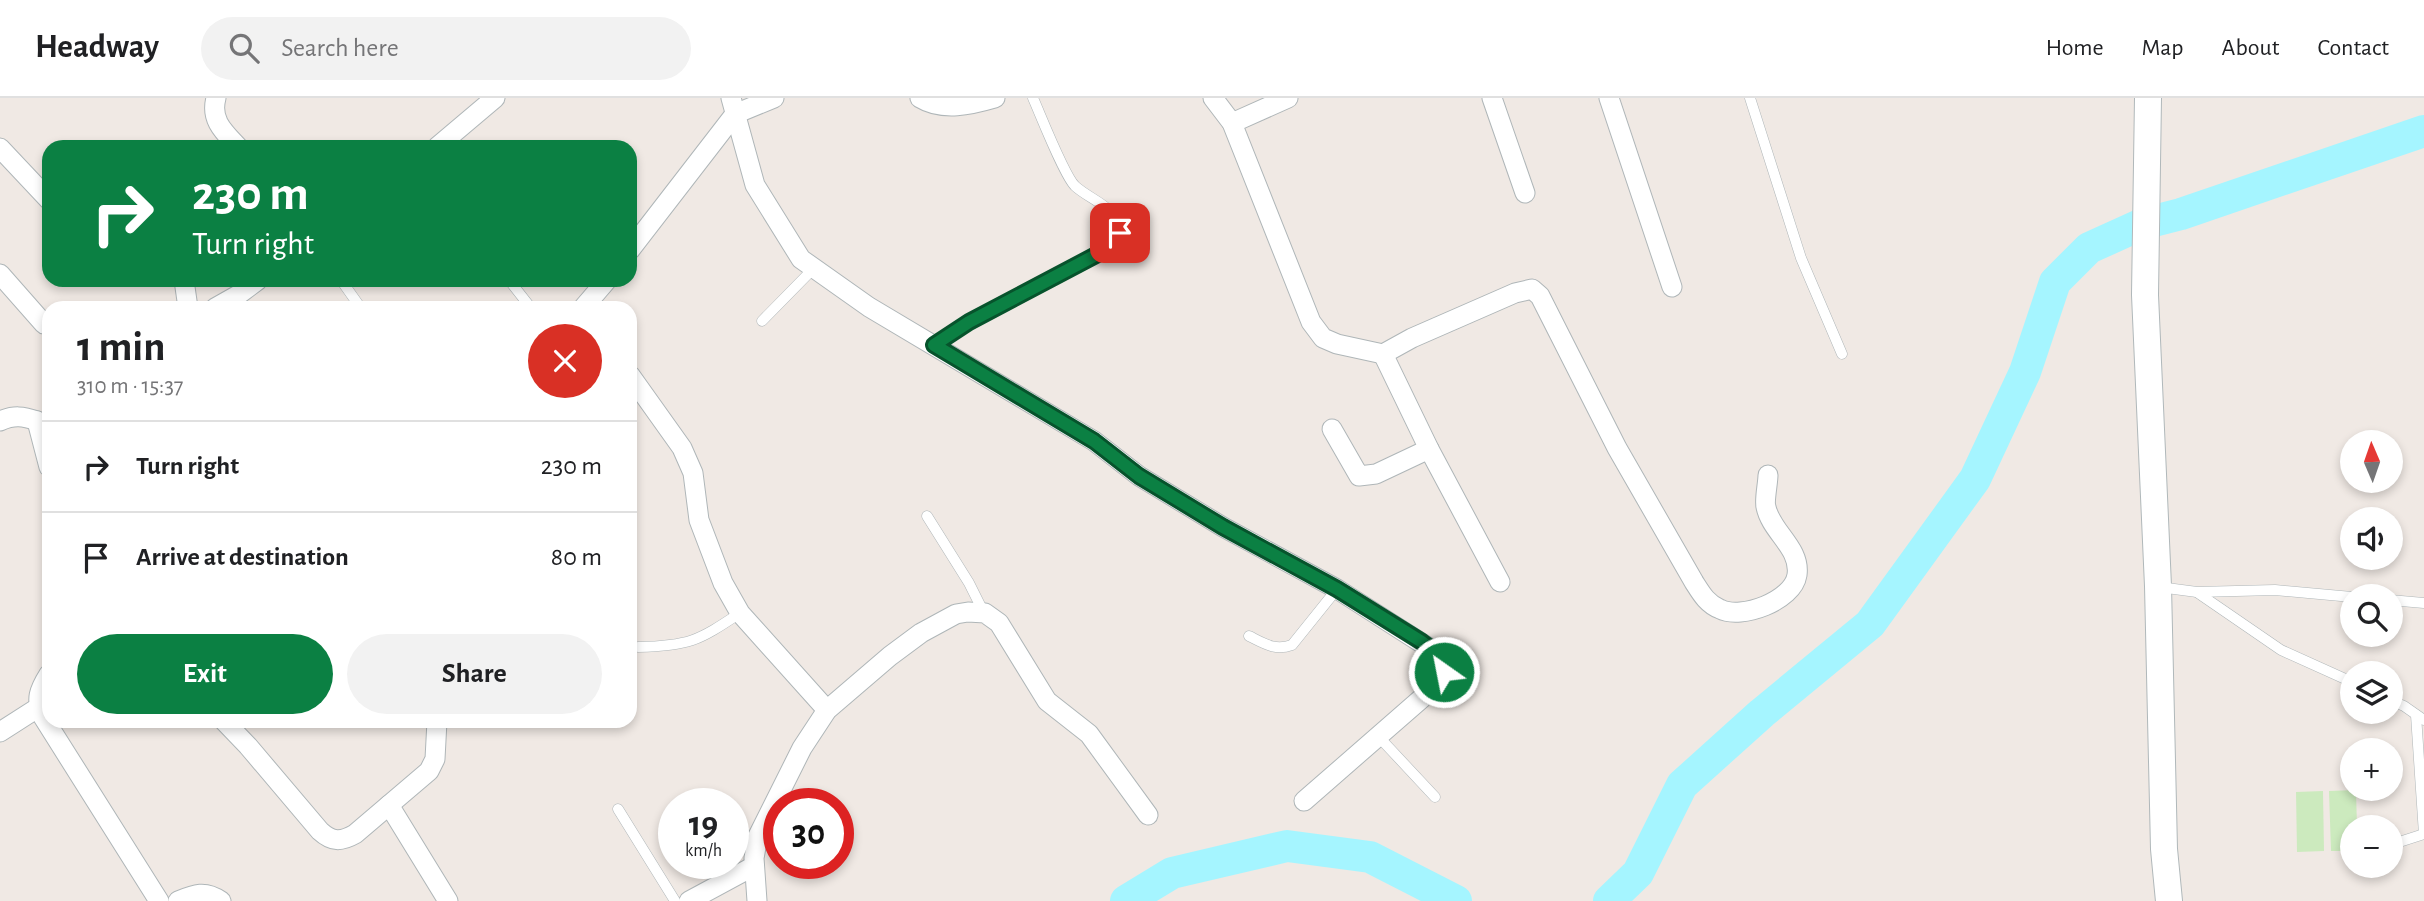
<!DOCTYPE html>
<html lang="en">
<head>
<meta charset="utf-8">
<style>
	body { margin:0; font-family:"Alegreya Sans",sans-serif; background:#f2f2f2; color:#202124; height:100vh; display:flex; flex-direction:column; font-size:26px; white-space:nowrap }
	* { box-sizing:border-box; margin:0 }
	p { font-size:23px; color:#757577 }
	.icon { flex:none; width:38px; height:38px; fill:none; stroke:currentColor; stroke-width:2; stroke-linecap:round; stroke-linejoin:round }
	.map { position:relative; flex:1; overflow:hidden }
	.side { position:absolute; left:42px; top:203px; width:595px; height:427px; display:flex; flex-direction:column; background:#fff; border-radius:21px; box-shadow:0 4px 10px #0003 }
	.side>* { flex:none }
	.top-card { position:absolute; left:42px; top:42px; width:595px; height:147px; border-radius:21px; box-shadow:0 4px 10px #0003; background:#0b8043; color:#fff; overflow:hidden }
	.needle { width:46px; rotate:358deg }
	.controls { position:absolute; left:2340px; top:332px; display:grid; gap:14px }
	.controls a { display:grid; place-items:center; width:63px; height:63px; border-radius:50%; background:#fff; box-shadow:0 4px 10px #0003; font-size:35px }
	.speed { position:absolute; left:658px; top:690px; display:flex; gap:14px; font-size:35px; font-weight:700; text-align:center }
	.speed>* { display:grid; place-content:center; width:91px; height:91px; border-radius:50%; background:#fff; box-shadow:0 4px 10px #0003; line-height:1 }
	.speed small { font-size:18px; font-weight:400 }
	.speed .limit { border:10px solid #d22; background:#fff; color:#111 }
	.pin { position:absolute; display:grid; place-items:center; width:60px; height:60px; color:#fff; margin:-30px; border-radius:14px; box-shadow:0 4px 10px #0006 }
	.me { position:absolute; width:77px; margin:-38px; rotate:327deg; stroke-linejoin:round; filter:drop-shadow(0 0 5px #0008) }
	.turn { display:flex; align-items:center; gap:24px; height:147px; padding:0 35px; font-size:32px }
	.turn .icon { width:91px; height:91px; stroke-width:2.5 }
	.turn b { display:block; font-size:49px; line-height:60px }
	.round { display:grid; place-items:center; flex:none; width:74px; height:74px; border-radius:37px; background:#f2f2f2 }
	.summary { display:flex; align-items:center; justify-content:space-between; height:119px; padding:0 35px }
	h1 { font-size:42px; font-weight:600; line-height:52px }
	.cta { display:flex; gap:14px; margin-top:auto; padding:14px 35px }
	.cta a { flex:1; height:80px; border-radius:42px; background:#0b8043; color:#fff; font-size:28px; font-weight:600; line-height:80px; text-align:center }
	.cta a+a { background:#f2f2f2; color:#202124 }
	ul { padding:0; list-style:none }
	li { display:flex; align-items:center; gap:21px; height:91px; padding:0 35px; border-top:2px solid #e0e0e0 }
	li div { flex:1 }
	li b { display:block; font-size:26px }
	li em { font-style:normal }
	header { display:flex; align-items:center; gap:42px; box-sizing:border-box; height:98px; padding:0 35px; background:#fff; border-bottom:2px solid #e0e0e0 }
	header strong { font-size:33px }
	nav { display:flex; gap:38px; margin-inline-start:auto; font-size:24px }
	.search { width:490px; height:63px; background:#f2f2f2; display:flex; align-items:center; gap:18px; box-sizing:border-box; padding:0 24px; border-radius:38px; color:#757577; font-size:26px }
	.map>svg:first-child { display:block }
</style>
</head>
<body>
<header>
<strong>Headway</strong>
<div class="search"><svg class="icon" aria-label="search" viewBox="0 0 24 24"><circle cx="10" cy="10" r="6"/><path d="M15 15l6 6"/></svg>Search here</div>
<nav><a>Home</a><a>Map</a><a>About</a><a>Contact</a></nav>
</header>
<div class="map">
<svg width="2424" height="803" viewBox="0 0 2424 803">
	<rect width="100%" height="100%" fill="#f0e9e4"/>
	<g fill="#cceabe">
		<path d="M2356 692 2357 730H2352V753H2331L2329 693Z"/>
		<path d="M2323 693 2324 753 2297 754 2296 694Z"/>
	</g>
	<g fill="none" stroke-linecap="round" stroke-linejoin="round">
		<g stroke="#a5f5ff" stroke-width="32">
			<path d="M1126 803 1172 775 1287 748 1370 759 1456 803"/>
			<path d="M1609 803 1638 775 1682 687 1762 615 1870 526 1975 381 2025 274 2055 184 2089 150 2142 126 2181 116 2424 33"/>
		</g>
		<g stroke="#afb6b8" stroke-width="11">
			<g id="lane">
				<path d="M1750 0 1801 160 1842 256"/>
				<path d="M341 182 358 206"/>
				<path d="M509 182 531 210"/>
				<path d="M762 223 814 170"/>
				<path d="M934 247 969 224 1100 156C1108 151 1121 146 1120 133 1118 109 1090 102 1075 88 1064 77 1041 18 1033 0"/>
				<path d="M927 418 969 485 984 515"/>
				<path d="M2159 489 2197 494 2275 492 2352 499"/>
				<path d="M2198 495 2281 552 2352 584"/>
				<path d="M2390 502 2424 505"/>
				<path d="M1249 538C1265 546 1275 553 1292 547L1337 491"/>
				<path d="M638 549C689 548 698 543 740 515"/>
				<path d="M2390 602 2404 608 2424 622"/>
				<path d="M2416 617 2424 736"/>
				<path d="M1378 638 1435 699"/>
				<path d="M618 711 675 803"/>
				<path d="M2390 747 2424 736"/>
			</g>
		</g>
		<g stroke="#afb6b8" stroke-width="21">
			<g id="street">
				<path d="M216 0C210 22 224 34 238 49"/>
				<path d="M731 0 755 87 801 161 869 209 1094 343 1139 378 1223 429 1337 491 1434 553C1444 567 1445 572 1437 587L1304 703"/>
				<path d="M920 0C943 14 971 7 995 0"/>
				<path d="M1213 0 1232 25 1311 224 1323 240 1337 246 1383 256 1412 240 1515 195 1532 191 1540 198 1617 350 1694 484C1701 495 1707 506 1720 511 1741 522 1793 503 1797 477 1801 450 1771 434 1766 409 1764 403 1768 385 1768 377"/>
				<path d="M1492 0 1525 95"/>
				<path d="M1609 0 1672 189"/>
				<path d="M1232 25 1288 0"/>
				<path d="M437 49 495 0"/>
				<path d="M0 50 49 102"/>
				<path d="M630 152 735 16 774 0"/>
				<path d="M0 176 44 226"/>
				<path d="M184 182 188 210"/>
				<path d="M215 210 238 197 258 182"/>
				<path d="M583 210 607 182"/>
				<path d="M1383 256 1429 351 1500 484"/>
				<path d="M630 277 682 350 693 375 699 422 723 485 740 515 827 612"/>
				<path d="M0 323C14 317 23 318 37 323"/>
				<path d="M37 323 49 369"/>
				<path d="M1332 331 1359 378 1376 376 1429 351"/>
				<path d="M49 576C39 592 35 601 43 619L159 803"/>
				<path d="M224 623 248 648 320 733C332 744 341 744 355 736L429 673 435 661 437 623"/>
				<path d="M0 634 39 609"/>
				<path d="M389 707 448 803"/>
				<path d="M178 803C195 796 205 792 221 803"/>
				<path d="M689 803 754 768"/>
				<path d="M757 803 754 760 758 738 802 650 827 612 890 558 921 535 956 516 968 514 985 515 999 525 1047 603 1089 636 1148 717"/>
			</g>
		</g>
		<g stroke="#b0b8ba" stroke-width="28">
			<path id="secondary" d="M2148 0 2145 197 2158 488 2164 751 2169 803"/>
		</g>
		<use href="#lane" stroke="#fff" stroke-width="10"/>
		<use href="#street" stroke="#fff" stroke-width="19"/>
		<use href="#secondary" stroke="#fff" stroke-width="26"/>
	</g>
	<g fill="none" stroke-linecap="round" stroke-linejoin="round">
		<g stroke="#07532c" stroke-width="18">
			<path id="route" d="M1120 135 1113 148 969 224 934 247 1094 343 1139 378 1223 429 1337 491 1422 544C1433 552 1442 560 1444 574"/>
		</g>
		<use href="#route" stroke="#0b8043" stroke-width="12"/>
	</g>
</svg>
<div class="controls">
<a><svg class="needle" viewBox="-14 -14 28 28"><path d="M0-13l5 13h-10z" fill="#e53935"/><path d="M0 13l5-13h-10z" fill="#757577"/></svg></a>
<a><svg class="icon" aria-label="sound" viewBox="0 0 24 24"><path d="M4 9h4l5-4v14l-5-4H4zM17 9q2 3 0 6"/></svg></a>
<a><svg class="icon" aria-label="search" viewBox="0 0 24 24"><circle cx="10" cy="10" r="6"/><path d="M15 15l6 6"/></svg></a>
<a><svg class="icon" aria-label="layers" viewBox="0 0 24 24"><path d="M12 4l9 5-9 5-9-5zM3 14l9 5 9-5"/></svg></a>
<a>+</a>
<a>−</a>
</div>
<div class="speed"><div>19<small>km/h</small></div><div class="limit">30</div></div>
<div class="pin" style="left:1120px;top:135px;background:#d93025"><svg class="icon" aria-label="arrive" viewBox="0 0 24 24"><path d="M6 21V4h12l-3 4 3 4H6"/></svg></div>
<svg class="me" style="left:1444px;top:574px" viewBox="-20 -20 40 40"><circle r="17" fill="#0b8043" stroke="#fff" stroke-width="3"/><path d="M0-11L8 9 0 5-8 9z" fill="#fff"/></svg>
<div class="top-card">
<div class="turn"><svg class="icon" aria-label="right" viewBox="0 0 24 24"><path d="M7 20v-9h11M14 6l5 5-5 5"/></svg><div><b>230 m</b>Turn right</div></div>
</div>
<section class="side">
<div class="summary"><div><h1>1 min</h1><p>310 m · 15:37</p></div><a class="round" style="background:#d93025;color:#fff"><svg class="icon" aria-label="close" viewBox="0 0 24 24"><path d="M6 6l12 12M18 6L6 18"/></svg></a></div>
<ul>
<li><svg class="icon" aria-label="right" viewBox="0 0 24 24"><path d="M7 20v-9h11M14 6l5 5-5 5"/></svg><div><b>Turn right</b></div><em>230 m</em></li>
<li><svg class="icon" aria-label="arrive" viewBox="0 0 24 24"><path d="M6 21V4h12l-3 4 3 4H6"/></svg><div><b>Arrive at destination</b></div><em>80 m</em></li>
</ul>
<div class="cta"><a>Exit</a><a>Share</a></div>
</section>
</div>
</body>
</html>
